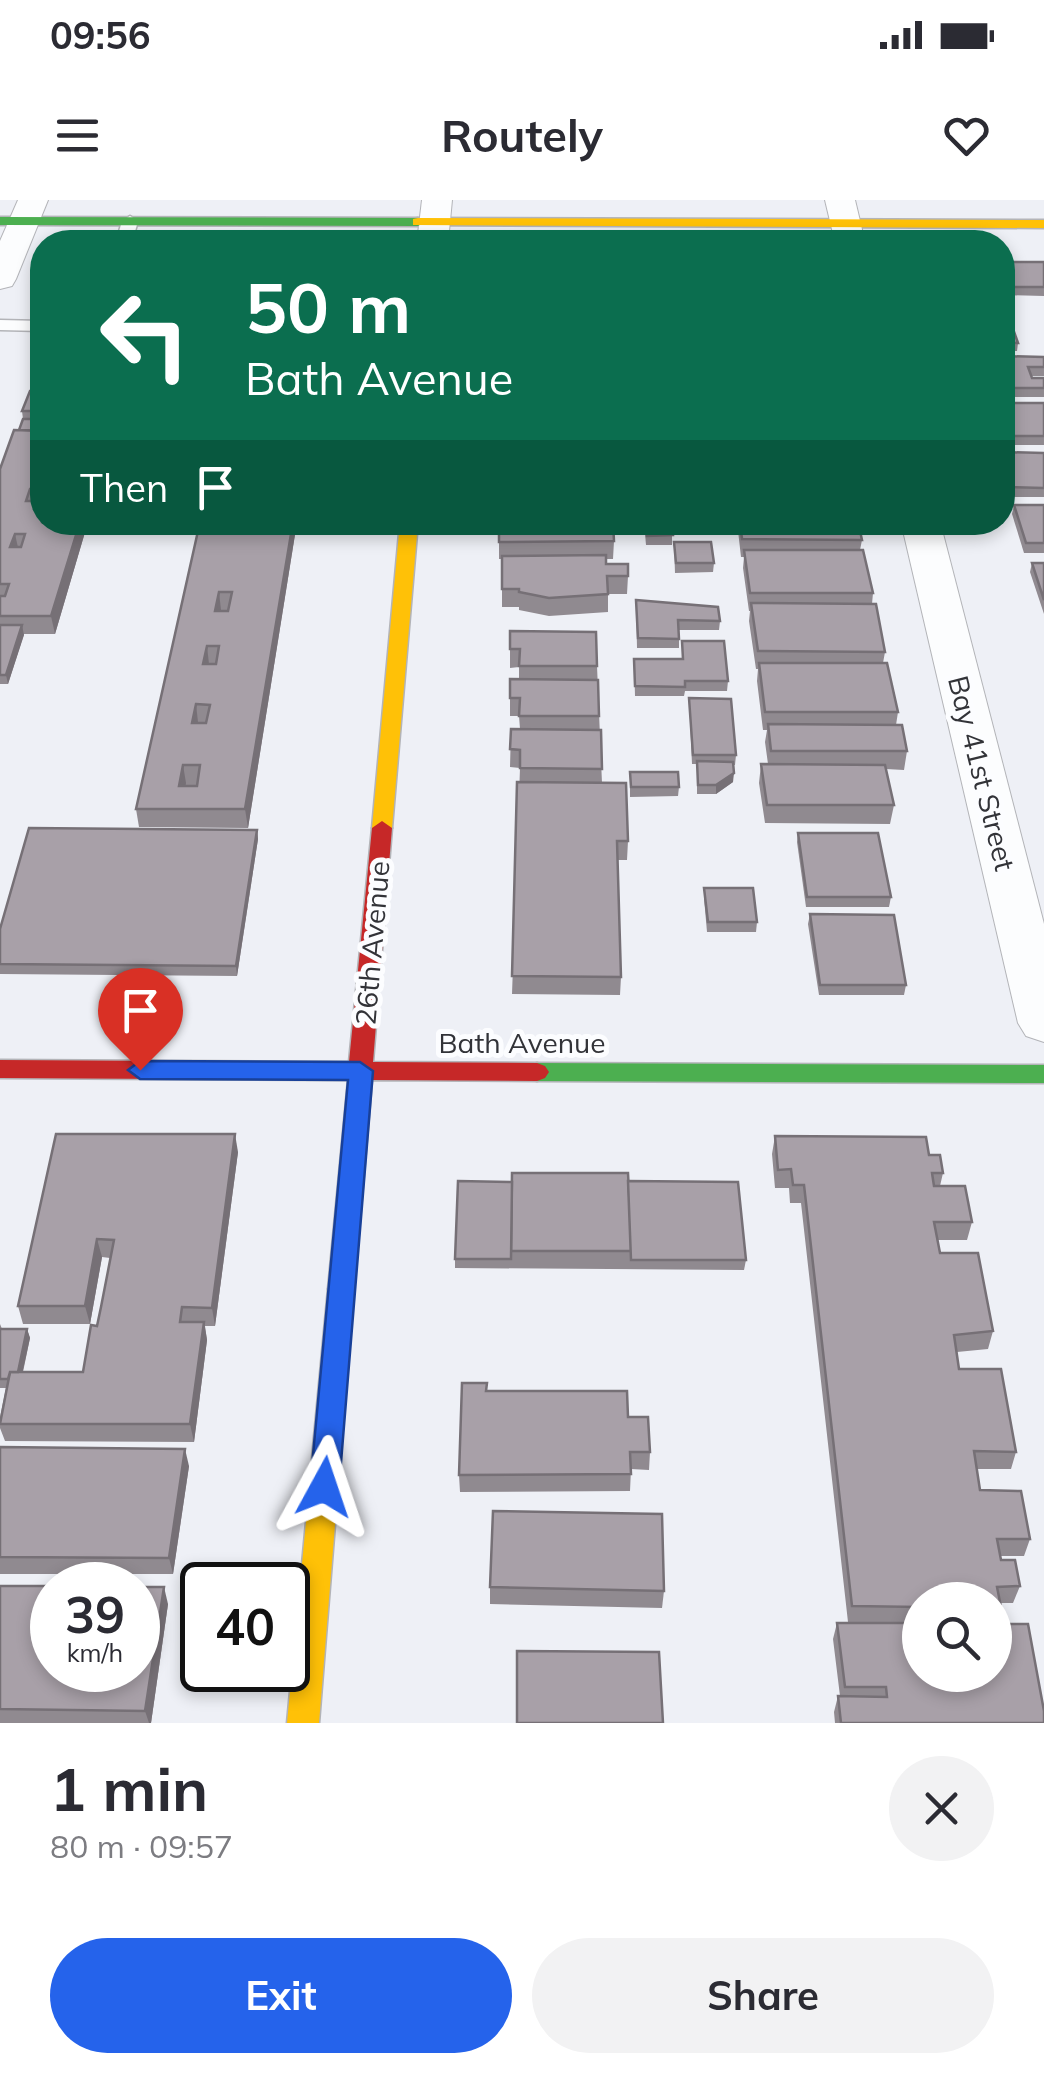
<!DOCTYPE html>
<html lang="en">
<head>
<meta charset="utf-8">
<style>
	body { margin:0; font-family:Mulish,sans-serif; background:#f2f2f3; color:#2b2b33; height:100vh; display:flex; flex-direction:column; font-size:38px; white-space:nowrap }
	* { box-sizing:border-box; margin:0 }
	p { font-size:32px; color:#7c7c81 }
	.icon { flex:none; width:55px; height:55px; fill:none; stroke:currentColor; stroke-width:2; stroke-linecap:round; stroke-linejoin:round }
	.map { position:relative; height:1523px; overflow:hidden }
	.drawer { display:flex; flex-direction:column; background:#fff; flex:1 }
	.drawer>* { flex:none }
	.guide { position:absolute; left:30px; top:30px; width:985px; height:305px; border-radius:40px; box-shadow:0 5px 15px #0003; background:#0b6e4f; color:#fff; overflow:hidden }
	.fabs { position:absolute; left:902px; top:1382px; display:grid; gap:20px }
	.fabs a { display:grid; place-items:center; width:110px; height:110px; border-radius:50%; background:#fff; box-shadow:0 5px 15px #0003; font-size:50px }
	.speed { position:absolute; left:30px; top:1362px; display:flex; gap:20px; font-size:50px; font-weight:700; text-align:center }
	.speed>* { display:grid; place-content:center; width:130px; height:130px; border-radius:50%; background:#fff; box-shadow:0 5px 15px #0003; line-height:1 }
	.speed small { font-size:25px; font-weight:400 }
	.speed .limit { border:5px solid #111; border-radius:15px; background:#fff; color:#111 }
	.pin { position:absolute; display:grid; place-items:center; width:85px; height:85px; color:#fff; margin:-102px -42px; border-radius:50% 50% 50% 0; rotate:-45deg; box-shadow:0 0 10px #0007 }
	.pin .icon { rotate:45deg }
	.me { position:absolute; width:110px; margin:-55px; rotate:5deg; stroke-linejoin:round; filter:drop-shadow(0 0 8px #0008) }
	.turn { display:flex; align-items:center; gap:35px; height:210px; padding:0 50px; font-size:45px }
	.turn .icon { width:130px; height:130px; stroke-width:2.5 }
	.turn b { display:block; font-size:70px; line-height:85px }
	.then { display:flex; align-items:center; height:95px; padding:0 50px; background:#0003; gap:20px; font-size:38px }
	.round { display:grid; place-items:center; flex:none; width:105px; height:105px; border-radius:52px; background:#f2f2f3 }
	.head { display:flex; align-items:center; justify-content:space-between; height:170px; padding:0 50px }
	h1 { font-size:60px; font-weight:700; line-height:75px }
	.primary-button { display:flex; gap:20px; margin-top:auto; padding:20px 50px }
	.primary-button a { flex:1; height:115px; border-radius:60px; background:#2563eb; color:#fff; font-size:40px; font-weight:700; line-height:115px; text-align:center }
	.primary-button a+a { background:#f2f2f3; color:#2b2b33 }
	.status { display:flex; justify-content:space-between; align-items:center; height:70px; padding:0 50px; background:#fff; direction:ltr }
	.status svg { height:28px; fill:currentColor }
	header { display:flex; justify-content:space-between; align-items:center; height:130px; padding:0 50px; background:#fff; font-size:45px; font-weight:700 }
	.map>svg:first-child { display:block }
</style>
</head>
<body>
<div class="status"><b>09:56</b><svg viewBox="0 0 49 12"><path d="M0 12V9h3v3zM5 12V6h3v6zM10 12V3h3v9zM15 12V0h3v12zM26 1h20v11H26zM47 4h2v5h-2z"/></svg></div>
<header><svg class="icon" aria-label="menu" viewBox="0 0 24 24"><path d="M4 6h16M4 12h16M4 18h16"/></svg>Routely<svg class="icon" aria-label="heart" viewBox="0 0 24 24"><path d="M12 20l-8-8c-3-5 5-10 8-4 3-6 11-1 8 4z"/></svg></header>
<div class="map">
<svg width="1044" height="1523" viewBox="0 0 1044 1523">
	<rect width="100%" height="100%" fill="#eef0f6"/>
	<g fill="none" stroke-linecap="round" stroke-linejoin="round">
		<g stroke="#b3b4b8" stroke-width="3">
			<g id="lane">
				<path d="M130 16 138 21 132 42H116L122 21Z"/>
				<path d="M0 120 42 121V131L0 130Z"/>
			</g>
		</g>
		<g stroke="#b3b4b8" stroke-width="2">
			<g id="street">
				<path d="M18 0H48L16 79 12 86 0 89V41Z"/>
				<path d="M422 0H452L448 42H417Z"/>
				<path d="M825 0H855L865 42H835Z"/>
				<path d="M901 322H940L1044 724V842L1026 836 1018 823Z"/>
			</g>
		</g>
		<g stroke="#b3b4b8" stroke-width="3">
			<g id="fast">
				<path d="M0 17 418 18 425 22 418 26 0 25Z"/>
				<path d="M537 863 1044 865V883L537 881 529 878 525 872 529 866Z"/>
			</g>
		</g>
		<g stroke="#b3b4b8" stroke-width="3">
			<g id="slow">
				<path d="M418 18 1044 20V28L413 25V19Z"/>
				<path d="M400 322H418L392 628 382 635 372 628Z"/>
				<path d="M341 1078 350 1081 354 1089 319 1523H287L328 1089 332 1081Z"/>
			</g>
		</g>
		<g stroke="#b3b4b8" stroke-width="3">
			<path id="jam" d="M382 621 392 628 373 862 537 863 545 866 549 872 545 878 537 881 372 880 354 1089 350 1097 341 1100 332 1097 328 1089 348 880 0 878V860L349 862 372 628Z"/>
		</g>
		<use href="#lane" fill="#fcfdfe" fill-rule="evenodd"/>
		<use href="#street" fill="#fcfdfe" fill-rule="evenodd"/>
		<use href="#fast" fill="#4caf50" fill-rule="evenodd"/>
		<use href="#slow" fill="#ffc107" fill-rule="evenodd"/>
		<use href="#jam" fill="#c62828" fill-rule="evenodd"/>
	</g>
	<g fill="#908a90">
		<path d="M1002 62H1044V96L1002 95Z"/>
		<path d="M1002 126 1018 143 1017 151H1002Z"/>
		<path d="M1002 156 1044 157V176H1031L1032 178H1044V197H1002Z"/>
		<path d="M42 168V322H88L55 434H24L8 484H0V269L19 230 23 219 22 211 34 191Z"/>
		<rect x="1002" y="203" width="42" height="42"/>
		<path d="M1002 252 1044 253V297H1006L1002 284Z"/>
		<path d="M1014 305H1044V353H1024L1012 314Z"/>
		<path d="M200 322H297L248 628 139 627 136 609Z"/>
		<path d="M499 322 614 341 613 359H606V364L628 376 627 394H608V412L549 416 519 410V407H502V359H499Z"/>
		<path d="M644 322H672V345H646Z"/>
		<path d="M737 322H858L862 340 860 350 873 393 872 404 885 452 883 463 898 512 896 525 907 551 904 570 886 569 894 605 890 624 765 623 759 583 761 564H768L765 542 767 530H763L757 481 758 469H756L749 421 750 411H749L743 368 744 357H741Z"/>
		<path d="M674 342 714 363 713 372 675 373Z"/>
		<path d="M1032 363H1044V414L1030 372Z"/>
		<path d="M636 400 720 421 719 430H679V448H637Z"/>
		<path d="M510 431 597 466 602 583 628 641 627 660H617L621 777 620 795 512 794 520 568 510 567 511 529H520L519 516H510V498L519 479V467L510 468Z"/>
		<path d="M682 441 728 481 727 491H685L684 496H635L634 459H682Z"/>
		<path d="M689 498 736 555 735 565H733V582L716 594H697V564H692Z"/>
		<path d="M630 572 679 587 678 596 630 597Z"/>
		<path d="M257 630 258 639 237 776 0 774V729Z"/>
		<path d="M798 633 891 697 889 707H806L797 642Z"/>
		<path d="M704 688 757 722 756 732H707L704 698Z"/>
		<path d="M810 714 906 785 904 795H819L808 724Z"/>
		<path d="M56 934 238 952 215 1126H205L207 1140 194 1242 5 1241 0 1228V1217L6 1188H0V1124L2 1129H27L30 1138 23 1172H83L97 1126 110 1058 102 1057 90 1124H23L18 1106Z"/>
		<path d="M775 936 929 955 943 973 940 986 972 1022 967 1040H937L940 1053 993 1131 988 1149 957 1152 959 1169 1016 1252 1011 1269H976L980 1290 1030 1339 1024 1356H1000L1001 1360 1020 1386 1013 1403H1000L1001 1407 995 1423V1400H920V1423L848 1422 801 1003H790L789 988H775L772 954Z"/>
		<path d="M628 981 746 1060 744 1070 455 1068V1059Z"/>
		<path d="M487 1191 628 1217 650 1252 649 1270 631 1269 630 1291 460 1292 459 1275Z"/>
		<path d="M0 1247 189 1266 173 1374H0Z"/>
		<path d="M0 1386 168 1404 151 1523H0Z"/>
		<path d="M490 1387 664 1391 662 1408 490 1404Z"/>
		<path d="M837 1423 1044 1523H835L834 1512 838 1496H840L833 1439Z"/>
	</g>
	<g fill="#767076">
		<path d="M80 322H88L55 434 51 416Z"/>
		<path d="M293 322H297L248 628 245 609Z"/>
		<path d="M15 334 19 352 10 347Z"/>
		<path d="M219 392 221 410 215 411Z"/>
		<path d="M22 425 24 435 8 484 6 475Z"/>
		<path d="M207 446 209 464H203Z"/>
		<path d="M196 504 198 522 195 542 192 523Z"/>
		<path d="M183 565 186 583 182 604 179 586Z"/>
		<path d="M734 573 733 582 716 594V585Z"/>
		<path d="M257 630 258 639 237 776 236 766Z"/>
		<path d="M235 934 238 952 215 1126 212 1108Z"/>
		<path d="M97 1039 102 1057 90 1124 85 1106Z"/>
		<path d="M204 1122 207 1140 194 1242 190 1224Z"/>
		<path d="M27 1129 30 1138 19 1188 16 1179Z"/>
		<path d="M185 1249 189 1266 173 1374 169 1358Z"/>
		<path d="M164 1387 168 1404 151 1523H149L145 1511Z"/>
	</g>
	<g fill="#a8a0a8" stroke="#767076" stroke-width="2.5" fill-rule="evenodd">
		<rect x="512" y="41" width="46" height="1"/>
		<rect x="1002" y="62" width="42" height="25"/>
		<path d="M1002 126H1012L1018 143 1002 142Z"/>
		<path d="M1002 156 1044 157V167H1028L1032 178H1044V188H1002Z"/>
		<path d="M42 168V191H34Z"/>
		<path d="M30 191H42V211H22Z"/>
		<rect x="1002" y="203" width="42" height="33"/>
		<path d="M23 219H42V231L19 230Z"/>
		<path d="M14 230 42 231V253L41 257H42V322H80L51 416H0V396H5L9 384H0V269ZM30 289H42L38 301H26ZM15 334H25L21 347H10Z"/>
		<path d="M1002 252 1044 253V288L1008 287 1002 269Z"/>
		<path d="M1014 305H1044V343H1026Z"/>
		<path d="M200 322H293L245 609H136ZM219 392H232L228 411H215ZM207 446H219L216 464H203ZM196 504 210 505 206 523H192ZM183 565H200L197 586H179Z"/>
		<path d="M499 322H613L614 341 499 342Z"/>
		<path d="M646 322H672L673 335 647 336Z"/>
		<path d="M740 322H858L862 340 742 339Z"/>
		<path d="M674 342H711L714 363H676Z"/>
		<path d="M744 350H863L873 393H750Z"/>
		<path d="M606 355V364H628V376H607L608 394 549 398 519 392V389H502V356Z"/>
		<path d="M1032 363H1044V400Z"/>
		<path d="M636 400 718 407 720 421 678 420 679 439 638 438Z"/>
		<path d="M751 403 876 404 885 452 758 451Z"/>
		<path d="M0 425H22L6 475H0Z"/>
		<path d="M510 431 596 432 597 466H519L520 449H510Z"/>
		<path d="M682 441H724L728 481H685V487L635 486 634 459H683Z"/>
		<path d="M759 463H887L898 512H765Z"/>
		<path d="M510 479 598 480 599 516H519L520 498H510Z"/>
		<path d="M689 498 731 499 736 555H693Z"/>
		<path d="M768 524 902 525 907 551H771Z"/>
		<path d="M511 529 601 530 602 569 520 568V550L510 549Z"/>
		<path d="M697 561 733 562 734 573 716 585H698Z"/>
		<path d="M761 564 885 565 894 605H767Z"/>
		<path d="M630 572H678L679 587H631Z"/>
		<path d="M517 582 626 583 628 641H617L621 777 512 776Z"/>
		<path d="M29 628 257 630 236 766 0 764V729Z"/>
		<path d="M798 633H878L891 697H807Z"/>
		<path d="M704 688H753L757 722H708Z"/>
		<path d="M810 714 894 715 906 785H820Z"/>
		<path d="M56 934H235L212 1108 182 1107 180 1122H204L190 1224H0L10 1172H83L91 1125 97 1126 101 1107 114 1040 97 1039 85 1106H18Z"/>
		<path d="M775 936 926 937 929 955H940L943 973H932L934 986H965L972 1022H934L940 1053H978L993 1131 954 1135 959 1169H1001L1016 1252 974 1251 980 1290 1021 1291 1030 1339H997L1001 1360H1015L1020 1386 997 1387 1001 1407H995V1400H920V1407L852 1406 804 985H793L791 969 778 970Z"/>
		<path d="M512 973H628L632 1051H511Z"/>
		<path d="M458 981 512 982 511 1059H455Z"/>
		<path d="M628 981 738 982 746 1060H631Z"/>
		<path d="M0 1129H27L18 1172H10L8 1179H0Z"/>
		<path d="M462 1183H487L486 1191H627L628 1217H648L650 1252H630L631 1274 459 1275Z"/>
		<path d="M0 1247 185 1249 169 1358 0 1357Z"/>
		<path d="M493 1311 662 1314 664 1391 490 1387Z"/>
		<path d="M0 1386H52V1470H138V1387H164L145 1511 0 1509Z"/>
		<path d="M837 1423H920V1475H995V1424H1028L1044 1511V1523H841L838 1496 887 1497 886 1487H845Z"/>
		<path d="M517 1451 659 1452 663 1523H517Z"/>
	</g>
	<path fill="#2563eb" stroke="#184099" stroke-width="2.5" d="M140 861 360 862 373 871 339 1287 334 1296 324 1300 314 1296 310 1287 348 880 140 879 128 870Z"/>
	<g text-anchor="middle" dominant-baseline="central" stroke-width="10" stroke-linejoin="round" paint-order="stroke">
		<g font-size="28" fill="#323338" stroke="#fcfdff">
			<text transform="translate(982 573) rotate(76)">Bay 41st Street</text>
			<text transform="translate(372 743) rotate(-85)">26th Avenue</text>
			<text x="522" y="842">Bath Avenue</text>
		</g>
	</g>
</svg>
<div class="fabs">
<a><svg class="icon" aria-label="search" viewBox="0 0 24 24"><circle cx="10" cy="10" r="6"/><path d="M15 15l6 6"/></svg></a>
</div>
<div class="speed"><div>39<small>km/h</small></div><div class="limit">40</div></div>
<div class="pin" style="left:140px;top:870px;background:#d93025"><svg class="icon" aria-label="arrive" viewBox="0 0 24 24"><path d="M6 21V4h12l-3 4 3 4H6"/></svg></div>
<svg class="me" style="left:324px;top:1287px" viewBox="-20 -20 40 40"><path d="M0-17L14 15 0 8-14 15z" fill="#2563eb" stroke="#fff" stroke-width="4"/></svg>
<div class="guide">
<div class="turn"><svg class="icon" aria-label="left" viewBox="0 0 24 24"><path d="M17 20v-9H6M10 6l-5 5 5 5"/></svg><div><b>50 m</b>Bath Avenue</div></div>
<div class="then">Then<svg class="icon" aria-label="arrive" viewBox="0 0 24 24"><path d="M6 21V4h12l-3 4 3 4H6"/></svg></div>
</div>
</div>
<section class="drawer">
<div class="head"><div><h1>1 min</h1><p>80 m · 09:57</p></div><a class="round"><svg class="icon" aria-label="close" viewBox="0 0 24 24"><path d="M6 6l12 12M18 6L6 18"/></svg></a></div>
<div class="primary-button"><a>Exit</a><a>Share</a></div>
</section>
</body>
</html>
